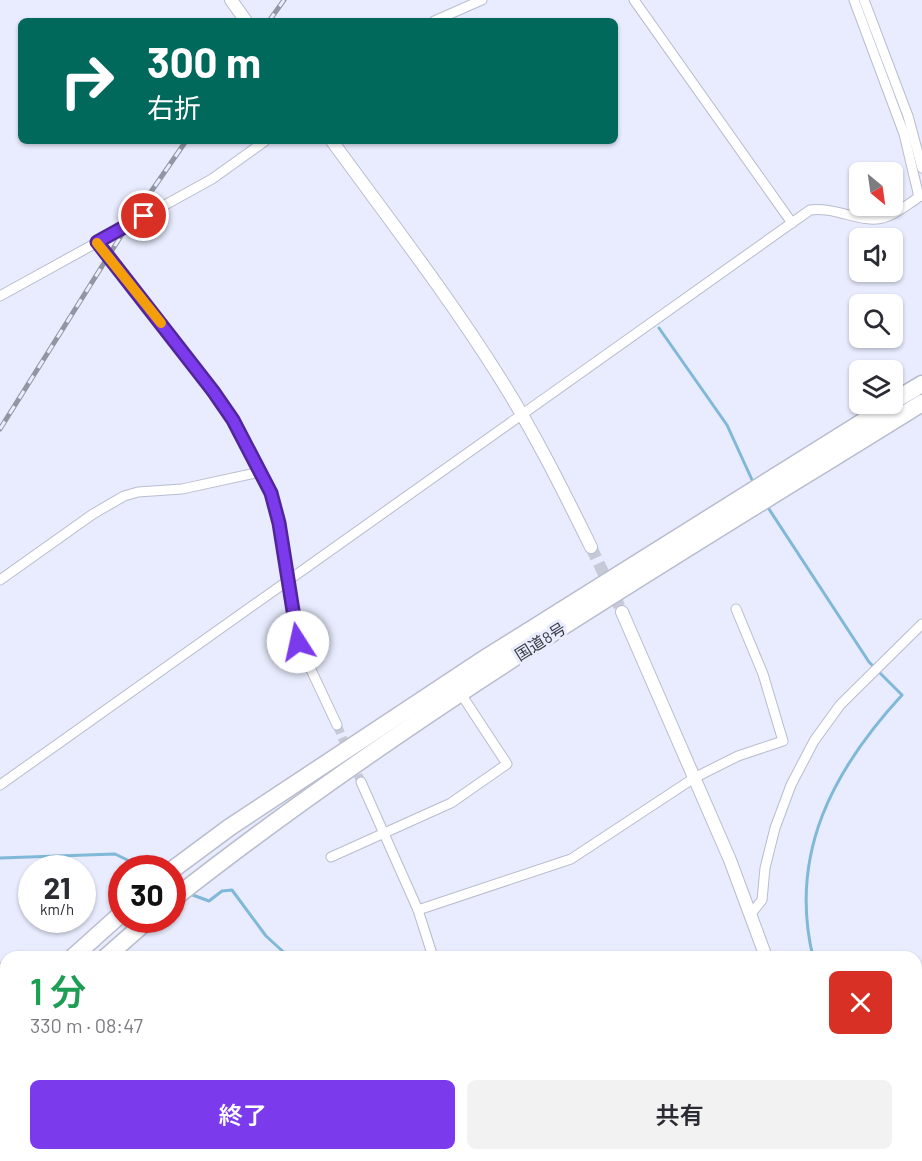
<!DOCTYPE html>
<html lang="ja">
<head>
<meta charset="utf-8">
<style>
	body { margin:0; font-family:Barlow,"Noto Sans JP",sans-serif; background:#f2f2f3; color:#2b2b33; height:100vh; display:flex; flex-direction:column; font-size:22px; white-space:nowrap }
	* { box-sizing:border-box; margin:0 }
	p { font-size:20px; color:#7c7c81 }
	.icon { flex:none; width:33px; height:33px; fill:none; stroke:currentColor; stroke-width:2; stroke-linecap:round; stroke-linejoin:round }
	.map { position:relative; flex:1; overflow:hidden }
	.side { position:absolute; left:0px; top:951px; width:922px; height:210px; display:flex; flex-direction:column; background:#fff; border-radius:18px 18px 0 0; box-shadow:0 2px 4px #0004 }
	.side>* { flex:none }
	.top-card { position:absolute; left:18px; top:18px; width:600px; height:126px; border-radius:9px; box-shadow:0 2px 4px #0004; background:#00695c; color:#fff; overflow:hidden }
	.needle { width:39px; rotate:151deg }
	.controls { position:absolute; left:849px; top:162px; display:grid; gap:12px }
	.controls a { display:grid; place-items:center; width:54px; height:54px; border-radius:9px; background:#fff; box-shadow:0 2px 4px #0004; font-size:30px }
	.speed { position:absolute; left:18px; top:855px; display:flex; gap:12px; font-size:30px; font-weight:700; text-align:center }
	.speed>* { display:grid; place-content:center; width:78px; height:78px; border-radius:50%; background:#fff; box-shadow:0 2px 4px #0004; line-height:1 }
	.speed small { font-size:15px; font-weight:400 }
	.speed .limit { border:9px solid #d22; background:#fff; color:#111 }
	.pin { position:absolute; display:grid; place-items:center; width:51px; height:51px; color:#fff; margin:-26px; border:3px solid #fff; border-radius:50%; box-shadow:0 2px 6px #0007 }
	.me { position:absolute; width:66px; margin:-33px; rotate:350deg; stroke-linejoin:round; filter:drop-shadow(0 0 4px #0008) }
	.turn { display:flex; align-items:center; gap:21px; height:126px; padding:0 30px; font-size:27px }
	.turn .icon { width:78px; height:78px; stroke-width:2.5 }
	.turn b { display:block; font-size:42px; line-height:51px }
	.round { display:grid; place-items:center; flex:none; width:63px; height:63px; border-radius:9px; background:#f2f2f3 }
	.head { display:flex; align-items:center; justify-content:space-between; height:102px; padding:0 30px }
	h1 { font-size:36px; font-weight:600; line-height:45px; color:#1e9e55 }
	.cta { display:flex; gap:12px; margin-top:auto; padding:12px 30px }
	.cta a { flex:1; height:69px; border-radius:9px; background:#7c3aed; color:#fff; font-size:24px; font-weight:600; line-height:69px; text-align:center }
	.cta a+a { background:#f2f2f3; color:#2b2b33 }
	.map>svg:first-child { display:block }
</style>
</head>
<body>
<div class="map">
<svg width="922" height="1161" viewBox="0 0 922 1161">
	<rect width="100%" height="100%" fill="#e8ecfe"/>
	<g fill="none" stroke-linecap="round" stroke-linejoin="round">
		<g stroke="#80b8d7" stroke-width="3">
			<path d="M659 328 727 425 753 482"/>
			<path d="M767 506 869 662 902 695C834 769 788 853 813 957"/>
			<path d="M0 858 115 854 144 868"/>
			<path d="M190 894 209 901 222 891 232 890 266 936 289 957"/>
			<path d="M916 1096 922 1099"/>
			<path d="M681 1155 686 1161"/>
		</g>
		<path stroke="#c5c9d8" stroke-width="9" stroke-dasharray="9 4.5" stroke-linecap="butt" d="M337 725 361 782"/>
		<path stroke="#c5c9d8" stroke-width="12" stroke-dasharray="12 6" stroke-linecap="butt" d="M591 547 622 612"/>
		<g stroke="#b8bccd" stroke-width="11">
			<g id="minor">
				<path d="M634 0 792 223"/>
				<path d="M864 0 908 116 922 168"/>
				<path d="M434 21 482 0"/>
				<path d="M97 242 213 391 233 420 271 493 279 523 298 642 337 725"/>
				<path d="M0 296 212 179 265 141"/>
				<path d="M0 580 93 514 124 496 138 492 182 489 260 472"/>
				<path d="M361 782 418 910 433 957"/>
				<path d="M0 785 810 210C834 206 863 224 883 218 896 215 908 204 919 197L904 134 854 0"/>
				<path d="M331 857 451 803 507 764 461 694"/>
				<path d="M418 910 571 859 694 778 738 756 783 741 763 674 736 609"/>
				<path d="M750 915 762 900 765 868 775 828 791 785 814 741 840 705 922 624"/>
				<path d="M916 1144 922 1147"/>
				<path d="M16 1161 25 1155"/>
				<path d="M362 1161 370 1155"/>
			</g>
		</g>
		<g stroke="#b8bccd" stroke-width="14">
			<g id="tertiary">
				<path d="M231 0 246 21"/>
				<path d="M332 141C388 218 447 294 498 375 533 430 562 488 591 547"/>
				<path d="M622 612 730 860 766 957"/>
				<path d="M867 1155 870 1161"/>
			</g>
		</g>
		<g stroke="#b8bccd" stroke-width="17">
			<path id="primary" d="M0 971 6 979"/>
		</g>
		<g stroke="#b8bccd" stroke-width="19">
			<g id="trunk">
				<path d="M892 402 922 384"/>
				<path d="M172 870 230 827 487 657 891 404"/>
				<path d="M172 900C408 714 668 561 922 403"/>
				<path d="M73 957 122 913"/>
				<path d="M106 957 148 920"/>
				<path d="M0 1040 6 1033"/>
				<path d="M0 1075 6 1068"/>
				<path d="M127 1155 131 1161"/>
			</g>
		</g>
		<use href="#minor" stroke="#fff" stroke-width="9"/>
		<use href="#tertiary" stroke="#fff" stroke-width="12"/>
		<use href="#primary" stroke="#fff" stroke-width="15"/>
		<use href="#trunk" stroke="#fff" stroke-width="16"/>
		<g stroke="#9295a2" stroke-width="5">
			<g id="rail">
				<path d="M269 21 284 0"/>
				<path d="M0 429 126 228 186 141"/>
			</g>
		</g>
		<use href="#rail" stroke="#e8ecfe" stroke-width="3" stroke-dasharray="9" stroke-linecap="butt"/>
	</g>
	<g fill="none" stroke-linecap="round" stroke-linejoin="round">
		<g stroke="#51269a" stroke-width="15">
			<path id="route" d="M144 216 97 242 213 391 233 420 271 493 279 523 298 642"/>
		</g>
		<use href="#route" stroke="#7c3aed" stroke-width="10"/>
		<path stroke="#f59e0b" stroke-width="10" d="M97 243 161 323"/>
	</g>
	<g text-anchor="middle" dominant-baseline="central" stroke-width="6" stroke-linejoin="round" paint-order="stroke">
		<g font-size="16" fill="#393b42" stroke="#e8ecfe">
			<text transform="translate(540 641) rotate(-32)">国道8号</text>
		</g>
	</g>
</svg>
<div class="controls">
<a><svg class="needle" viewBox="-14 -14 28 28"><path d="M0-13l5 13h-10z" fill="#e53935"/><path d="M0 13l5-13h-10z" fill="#7c7c81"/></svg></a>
<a><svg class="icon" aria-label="sound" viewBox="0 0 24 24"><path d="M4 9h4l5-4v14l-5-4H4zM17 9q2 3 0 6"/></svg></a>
<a><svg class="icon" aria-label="search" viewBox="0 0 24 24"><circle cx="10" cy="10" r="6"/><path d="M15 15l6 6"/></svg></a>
<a><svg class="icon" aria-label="layers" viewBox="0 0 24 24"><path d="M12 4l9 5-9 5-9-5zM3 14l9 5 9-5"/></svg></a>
</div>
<div class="speed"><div>21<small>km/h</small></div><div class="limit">30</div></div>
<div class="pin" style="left:144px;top:216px;background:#d93025"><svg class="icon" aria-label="arrive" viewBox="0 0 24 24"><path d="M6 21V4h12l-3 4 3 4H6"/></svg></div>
<svg class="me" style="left:298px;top:642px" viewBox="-20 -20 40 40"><circle r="19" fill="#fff"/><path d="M0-13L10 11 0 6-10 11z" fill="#7c3aed"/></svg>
<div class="top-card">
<div class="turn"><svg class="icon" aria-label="right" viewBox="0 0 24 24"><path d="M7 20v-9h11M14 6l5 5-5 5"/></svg><div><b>300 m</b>右折</div></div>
</div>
<section class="side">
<div class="head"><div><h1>1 分</h1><p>330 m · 08:47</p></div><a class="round" style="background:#d93025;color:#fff"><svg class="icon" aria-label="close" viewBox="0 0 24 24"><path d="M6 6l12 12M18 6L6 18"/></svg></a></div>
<div class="cta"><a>終了</a><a>共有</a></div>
</section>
</div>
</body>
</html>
